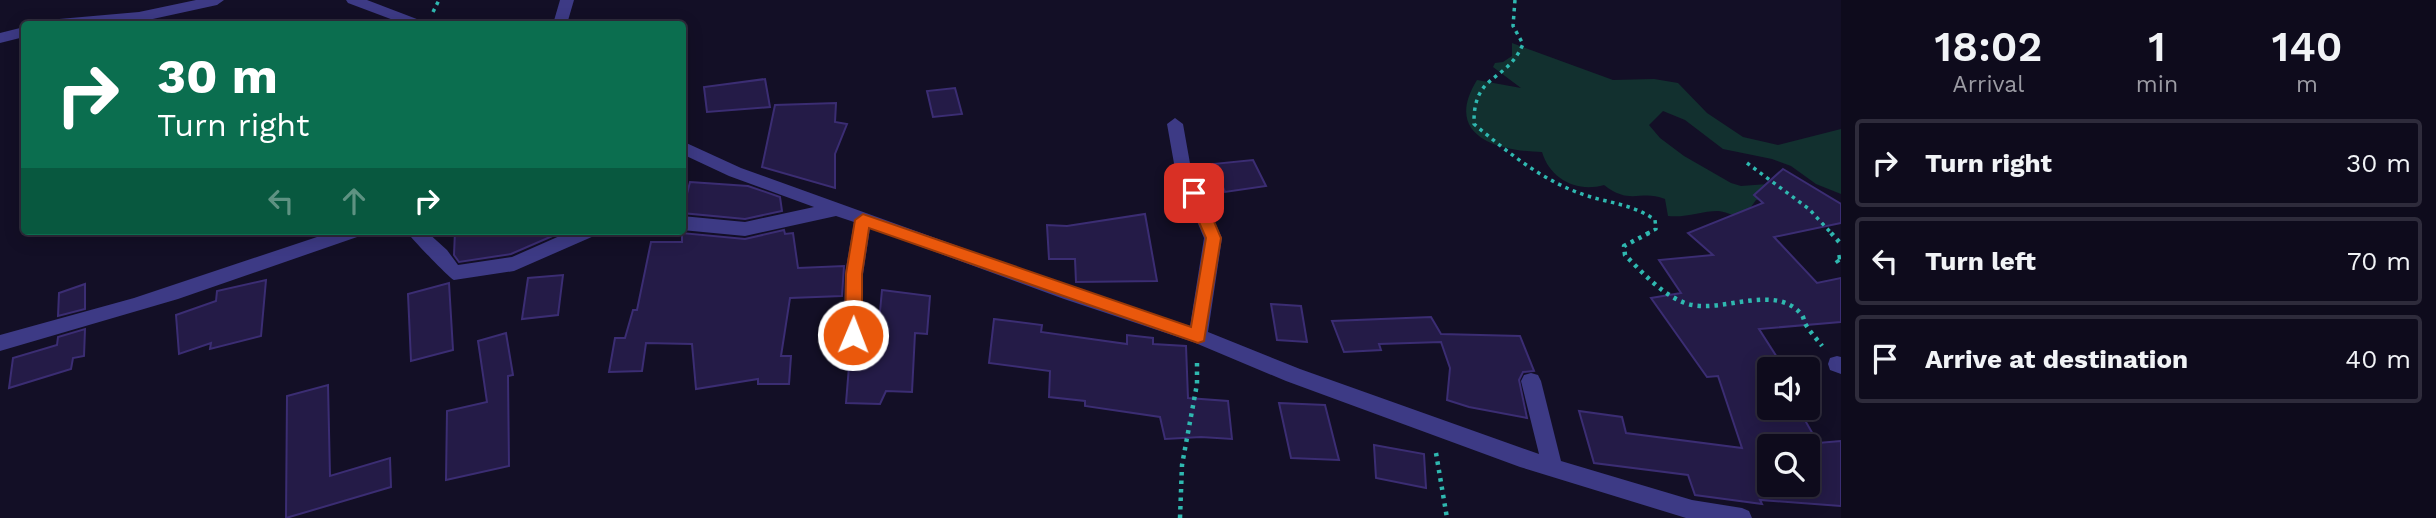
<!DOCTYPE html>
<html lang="en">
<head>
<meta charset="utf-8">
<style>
	body { margin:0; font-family:"Work Sans",sans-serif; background:#1c1929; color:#f1f3f6; height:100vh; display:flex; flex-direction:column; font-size:26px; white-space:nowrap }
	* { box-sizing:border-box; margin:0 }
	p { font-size:23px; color:#9b9ba3 }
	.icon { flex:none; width:38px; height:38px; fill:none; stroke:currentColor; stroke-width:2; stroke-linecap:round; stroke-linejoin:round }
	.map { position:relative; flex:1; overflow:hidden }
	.sheet { display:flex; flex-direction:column; background:#0e0b1c; width:595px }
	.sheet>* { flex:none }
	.guide { position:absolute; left:21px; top:21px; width:665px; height:214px; border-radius:7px; box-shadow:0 4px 18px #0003,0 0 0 2px #2e2b3b; background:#0b6e4f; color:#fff; overflow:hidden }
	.tools { position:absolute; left:1757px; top:357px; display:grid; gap:14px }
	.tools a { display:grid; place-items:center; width:63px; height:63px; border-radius:7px; background:#0e0b1c; box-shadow:0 4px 18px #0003,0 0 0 2px #2e2b3b; font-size:35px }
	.pin { position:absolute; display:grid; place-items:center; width:60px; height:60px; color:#fff; margin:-30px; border-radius:14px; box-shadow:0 4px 10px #0006 }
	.me { position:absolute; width:77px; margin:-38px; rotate:1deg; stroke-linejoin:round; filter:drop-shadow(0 0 5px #0008) }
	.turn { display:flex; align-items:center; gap:24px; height:147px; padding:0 21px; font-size:32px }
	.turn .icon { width:91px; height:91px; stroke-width:2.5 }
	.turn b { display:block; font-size:49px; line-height:60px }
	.lanes { display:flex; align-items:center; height:66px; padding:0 21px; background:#0003; justify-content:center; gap:35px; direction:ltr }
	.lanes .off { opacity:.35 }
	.eta { display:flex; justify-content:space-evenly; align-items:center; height:119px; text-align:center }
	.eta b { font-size:42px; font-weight:600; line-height:49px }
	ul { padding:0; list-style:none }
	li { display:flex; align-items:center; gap:21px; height:88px; margin:0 14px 10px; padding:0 7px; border:4px solid #2e2b3b; border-radius:7px }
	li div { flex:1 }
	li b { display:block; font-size:26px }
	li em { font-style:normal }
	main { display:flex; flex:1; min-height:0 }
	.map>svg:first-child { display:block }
</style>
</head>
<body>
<main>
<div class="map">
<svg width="1841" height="518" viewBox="0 0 1841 518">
	<rect width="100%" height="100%" fill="#130f26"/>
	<path fill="#12302f" d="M1512 43 1613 80 1654 79 1678 83 1707 113 1743 137 1778 145 1841 129V194L1816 184 1791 166 1772 159 1723 149 1685 120 1663 111 1649 125 1660 138 1684 156 1731 183 1741 186 1768 184 1777 196 1756 200 1751 207 1777 231C1767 228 1723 210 1718 211 1701 211 1686 218 1668 216L1665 199C1640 189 1631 206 1604 185 1577 193 1550 179 1542 152 1496 151 1443 135 1477 80L1521 88 1493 67 1495 63 1503 62 1512 56Z"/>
	<g fill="#241b47" stroke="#3b2d73" stroke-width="2" fill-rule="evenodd">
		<path d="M765 79 770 107 707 112 704 87Z"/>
		<path d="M955 88 962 114 933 117 927 91Z"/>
		<path d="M836 103 835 122 847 124 835 154V188L762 167 775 105Z"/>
		<path d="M1253 160 1266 186 1225 192 1213 164Z"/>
		<path d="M1783 169 1841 204V223L1774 237 1817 283 1841 278V322L1759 329 1782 365H1773L1775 369H1769V408H1798L1818 443 1841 441V506L1760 500 1762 504 1695 495 1688 475 1594 463 1579 411 1622 417 1626 433 1742 448 1718 376 1707 377 1651 298 1681 293 1659 260 1713 255 1688 233 1763 203 1754 195ZM1769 446H1808V485H1769Z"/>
		<path d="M690 182 748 186 780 197 782 211 745 219 682 213Z"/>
		<path d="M1145 214 1157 281 1076 282 1075 259H1049L1047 225 1067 226Z"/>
		<path d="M784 230 785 234 793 233 798 268 844 266 842 296 790 298 781 356H791L789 384H758V379L696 389 692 344 646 343 642 371 609 372 615 338H625L633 310H637L651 242H682V233L745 239Z"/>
		<path d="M455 231H564L511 254 459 262 454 255Z"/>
		<path d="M563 275 558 315 522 319 528 278Z"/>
		<path d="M266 280 261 336 210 349 211 343 179 354 176 315 216 301 217 291Z"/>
		<path d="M449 283 453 350 411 361 408 294Z"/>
		<path d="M85 284V309L58 316 59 293Z"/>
		<path d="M882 290 930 296 927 334 915 333 912 392 886 391 880 404 846 403 850 354 876 355Z"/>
		<path d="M1271 304 1301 306 1307 342 1277 340Z"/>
		<path d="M1431 317 1441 334 1520 336 1534 371 1523 372 1519 380 1527 418 1469 407 1447 400 1450 368 1441 342 1379 344 1381 350 1344 352 1332 321Z"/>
		<path d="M994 319 1042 325 1041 332 1127 344V335L1153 338V344L1186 346 1188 398 1228 401 1232 439 1201 437 1165 439 1160 417 1085 406V401L1049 397 1050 371 989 363Z"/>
		<path d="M85 329 84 356 73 358 71 369 9 388 13 358 57 345 58 337Z"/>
		<path d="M506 333 513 375 508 376 509 466 446 480 447 411 487 402 478 341Z"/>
		<path d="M328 385 330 476 390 458 391 487 286 518 287 396Z"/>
		<path d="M1279 403 1325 405 1339 460 1291 458Z"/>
		<path d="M1374 445 1424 454 1426 488 1376 478Z"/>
	</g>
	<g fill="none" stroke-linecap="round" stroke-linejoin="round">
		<g stroke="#2fb8b0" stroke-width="3.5" stroke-dasharray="3.5 4.5" stroke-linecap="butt">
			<path d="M1515 0 1513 26 1523 44C1506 84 1473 72 1474 124 1506 151 1539 178 1579 193 1605 203 1632 203 1655 220L1656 229 1646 234"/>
			<path d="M433 12 439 0"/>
			<path d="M1747 163 1809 209 1832 234"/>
		</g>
		<g stroke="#2fb8b0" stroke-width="4.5" stroke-dasharray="3.5 5" stroke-linecap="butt">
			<path d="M1649 233 1624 246 1625 255C1643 273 1663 296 1688 304 1723 314 1775 282 1802 315 1804 318 1804 322 1806 325 1810 332 1817 339 1822 346"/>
			<path d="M1831 233 1841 244"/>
			<path d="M1841 257 1835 258 1841 266"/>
			<path d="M1436 453 1447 518"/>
			<path d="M1180 518 1182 465 1197 384V362"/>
		</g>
		<g fill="#3d3a85" fill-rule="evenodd">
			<path d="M196 0H224L217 5 139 22 52 24 59 19 139 12Z"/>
			<path d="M346 0H367L422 21 424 24H404L348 3Z"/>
			<path d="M560 0H574L567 24H553Z"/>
			<path d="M24 27V37L0 43V33Z"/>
			<path d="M1175 118 1183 124 1191 169 1222 238 1208 332 1300 369 1539 454 1521 381 1524 375 1531 373 1538 375 1541 381 1561 461 1692 500 1742 508 1749 511 1752 518H1686L1520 467 1286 381 1193 342 1064 299 870 228 863 274 862 335 860 341 853 343 846 341 844 335 845 274 854 222 836 216 745 236 682 230V216L745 222 814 207 729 176 682 154V141L741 168 1074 288 1190 326 1204 238 1175 169 1167 124Z"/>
			<path d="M335 231H363L360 236 178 299 0 351V335L134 298Z"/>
			<path d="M406 231H426L447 250 458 265 512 257 571 231H597L594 236 514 271 454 280C450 279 410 237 406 231Z"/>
			<path d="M1837 356 1841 357V374L1830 370 1828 364 1830 358Z"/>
		</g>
	</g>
	<path fill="#ea580c" stroke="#983908" stroke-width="2" d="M1194 187 1202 193 1221 238 1204 341 1198 343 869 228 862 274V335L859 340H847L845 335 846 274 855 220 863 214 1191 327 1206 238 1186 193Z"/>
</svg>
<div class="tools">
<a><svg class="icon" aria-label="sound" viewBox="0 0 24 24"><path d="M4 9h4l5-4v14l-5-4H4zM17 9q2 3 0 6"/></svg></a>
<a><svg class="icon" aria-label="search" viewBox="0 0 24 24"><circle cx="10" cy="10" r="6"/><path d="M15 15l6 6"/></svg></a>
</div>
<div class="pin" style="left:1194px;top:193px;background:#d93025"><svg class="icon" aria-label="arrive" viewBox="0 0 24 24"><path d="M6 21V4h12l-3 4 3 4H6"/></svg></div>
<svg class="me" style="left:853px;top:335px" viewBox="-20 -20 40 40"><circle r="17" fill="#ea580c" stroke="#fff" stroke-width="3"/><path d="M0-11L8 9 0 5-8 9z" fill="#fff"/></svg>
<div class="guide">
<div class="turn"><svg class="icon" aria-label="right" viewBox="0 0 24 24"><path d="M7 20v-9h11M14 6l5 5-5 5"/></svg><div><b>30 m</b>Turn right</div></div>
<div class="lanes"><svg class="icon off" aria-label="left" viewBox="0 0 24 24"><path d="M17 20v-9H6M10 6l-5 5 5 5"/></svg><svg class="icon off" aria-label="ahead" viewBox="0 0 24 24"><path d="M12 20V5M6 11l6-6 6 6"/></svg><svg class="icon" aria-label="right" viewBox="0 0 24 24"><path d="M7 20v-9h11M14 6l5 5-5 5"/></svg></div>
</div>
</div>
<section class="sheet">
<div class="eta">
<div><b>18:02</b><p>Arrival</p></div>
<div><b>1</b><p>min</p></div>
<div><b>140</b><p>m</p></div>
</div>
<ul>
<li><svg class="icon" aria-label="right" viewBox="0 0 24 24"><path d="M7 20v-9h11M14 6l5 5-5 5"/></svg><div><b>Turn right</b></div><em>30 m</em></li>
<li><svg class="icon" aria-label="left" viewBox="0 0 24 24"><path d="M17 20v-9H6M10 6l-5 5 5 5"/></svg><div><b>Turn left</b></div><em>70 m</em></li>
<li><svg class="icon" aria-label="arrive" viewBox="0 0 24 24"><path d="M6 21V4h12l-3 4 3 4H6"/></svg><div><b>Arrive at destination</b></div><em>40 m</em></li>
</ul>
</section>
</main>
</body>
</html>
